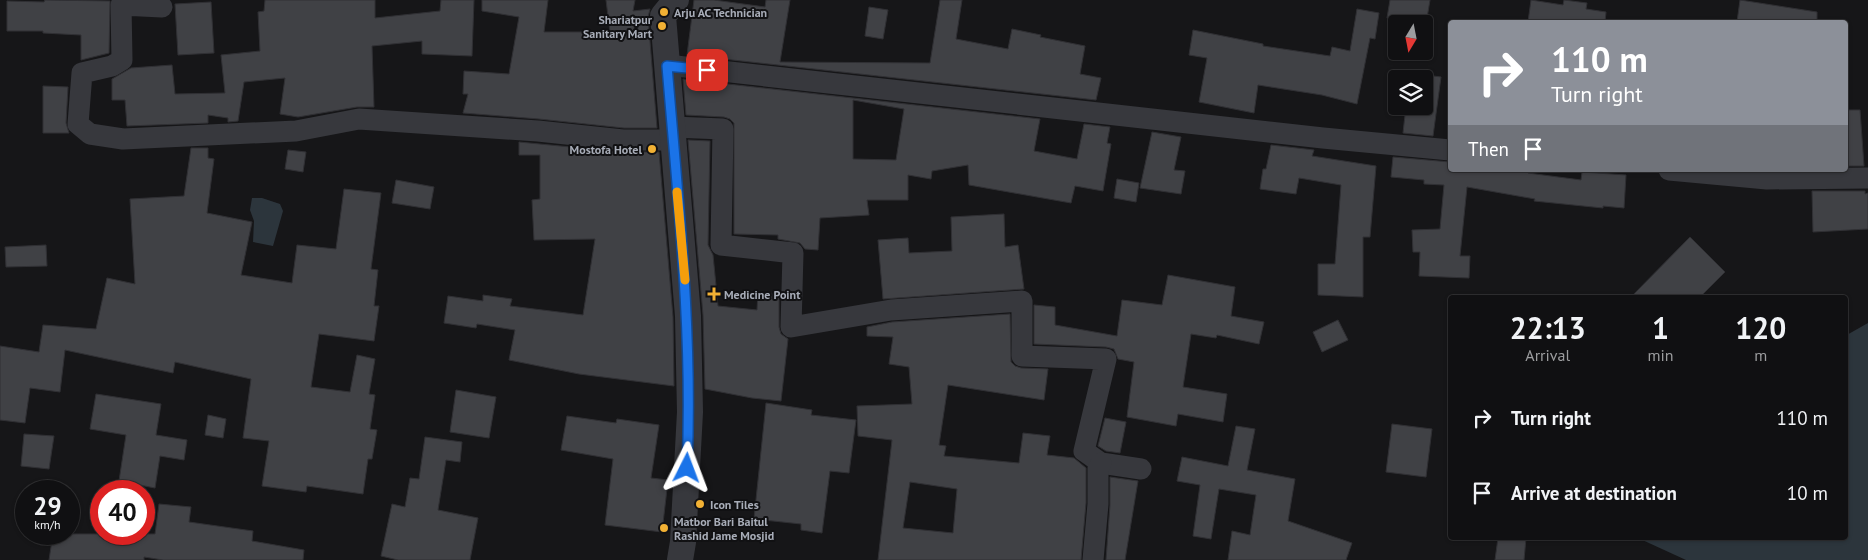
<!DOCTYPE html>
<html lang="en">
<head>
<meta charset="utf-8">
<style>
	body { margin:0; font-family:"PT Sans",sans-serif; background:#19191b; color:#f1f3f6; height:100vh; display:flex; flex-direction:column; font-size:19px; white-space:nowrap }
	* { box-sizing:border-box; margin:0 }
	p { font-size:16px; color:#9c9d9f }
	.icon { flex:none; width:28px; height:28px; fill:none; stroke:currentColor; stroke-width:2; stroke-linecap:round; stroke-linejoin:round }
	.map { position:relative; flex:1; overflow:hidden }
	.panel { position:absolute; left:1448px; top:295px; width:400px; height:245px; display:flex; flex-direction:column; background:#101012; border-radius:5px; box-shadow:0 1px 4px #0004,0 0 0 1px #303032 }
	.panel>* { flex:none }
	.top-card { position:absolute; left:1448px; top:20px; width:400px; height:152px; border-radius:5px; box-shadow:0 1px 4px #0004,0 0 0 1px #303032; background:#8c9099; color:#fff; overflow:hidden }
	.needle { width:32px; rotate:190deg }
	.controls { position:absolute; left:1388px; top:15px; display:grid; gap:10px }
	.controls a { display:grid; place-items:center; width:45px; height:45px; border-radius:5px; background:#101012; box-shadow:0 1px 4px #0004,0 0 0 1px #303032; font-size:25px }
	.speed { position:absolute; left:15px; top:480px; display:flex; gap:10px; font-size:25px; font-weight:700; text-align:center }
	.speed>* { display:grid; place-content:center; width:65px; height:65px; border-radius:50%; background:#101012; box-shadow:0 1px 4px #0004,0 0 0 1px #303032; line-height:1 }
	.speed small { font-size:12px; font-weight:400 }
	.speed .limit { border:8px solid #d22; background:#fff; color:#111 }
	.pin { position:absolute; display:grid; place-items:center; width:42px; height:42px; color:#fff; margin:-21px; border-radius:10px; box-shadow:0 2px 8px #0006 }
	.me { position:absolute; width:55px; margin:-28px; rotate:3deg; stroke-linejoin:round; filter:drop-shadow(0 0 4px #0008) }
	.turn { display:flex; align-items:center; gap:18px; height:105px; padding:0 20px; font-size:22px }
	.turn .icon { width:65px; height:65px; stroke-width:2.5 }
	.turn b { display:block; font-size:35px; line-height:42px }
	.then { display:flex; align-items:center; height:48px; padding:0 20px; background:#0003; gap:10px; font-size:19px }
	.eta { display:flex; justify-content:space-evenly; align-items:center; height:85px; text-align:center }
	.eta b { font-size:30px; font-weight:600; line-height:35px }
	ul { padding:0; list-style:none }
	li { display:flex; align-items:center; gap:15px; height:75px; padding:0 20px }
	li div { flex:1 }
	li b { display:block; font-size:19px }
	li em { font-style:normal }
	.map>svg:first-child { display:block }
</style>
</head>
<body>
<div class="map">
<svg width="1868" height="560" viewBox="0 0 1868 560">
	<rect width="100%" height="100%" fill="#161618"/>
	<g fill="#2c353c">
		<path d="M252 198H262L280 204 283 211 273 246 253 242 254 221 250 210Z"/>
		<path d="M1868 323V560H1686L1638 538H1845V336Z"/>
	</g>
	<g fill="#404145" stroke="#303034" fill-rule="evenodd">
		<path d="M45 0 110 1 109 53 81 60V35L43 33V31H7V1L44 2Z"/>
		<path d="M265 0H375V18L440 11 441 0H474L472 56 422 54V41L372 46 374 107H357L298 117 280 114 285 78 244 82 238 121 228 122V118L208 115V123L127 126 125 100H112V79L131 68 172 65 175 94 225 93 221 55 260 51 258 12 264 11Z"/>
		<path d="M482 0H548L544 32H610L606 0H635L633 11 650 9 648 17 657 128H624L539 119 463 113 468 94H463L464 71 509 74 519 17 482 11Z"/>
		<path d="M694 0H714L765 7 766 0H790L780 62 930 63 940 0H962L956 39 1008 49 1012 29 1041 35 1040 37 1085 46 1080 74 1101 78 1096 100 687 55Z"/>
		<path d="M1390 0H1430L1426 24 1387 18Z"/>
		<path d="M1531 0 1563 5 1564 0 1587 3 1586 9 1606 12 1605 22H1528Z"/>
		<path d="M1740 0 1817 12V22H1737Z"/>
		<path d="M211 2 214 53 178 55 175 4Z"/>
		<path d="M869 7 888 10 883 39 865 36Z"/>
		<path d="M1357 9 1379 13 1375 39 1370 38 1357 104 1322 95 1258 85 1254 113 1199 102 1207 58 1189 55 1193 30 1263 44V46L1330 56 1332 47 1350 51Z"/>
		<path d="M1418 74 1441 77 1433 136 1403 133 1406 106H1424V79H1417Z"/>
		<path d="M683 79 1040 119 1034 151 1077 159 1084 124 1110 127 1107 143 1111 144 1103 191 1075 186 1071 203 969 185 968 165 932 171 931 179 908 175V200H867L869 215 820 218 818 250 805 249 800 243 778 239V235L734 234V123L730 119 724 117 686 115ZM853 100 904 109 896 160 853 159Z"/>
		<path d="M43 86 68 87 66 123 69 133H43Z"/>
		<path d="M1845 110H1860L1864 166H1845Z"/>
		<path d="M1152 132 1181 137 1174 170 1185 171 1181 194 1140 188Z"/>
		<path d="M688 140 710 141 708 245 713 255 718 306 757 310 758 292 779 294V327L781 334 788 339 781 401 752 398 705 389 703 315Z"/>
		<path d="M519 142 622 152H659L673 317 674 386 579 374 509 360 515 330 477 324 476 328 444 323 448 296 483 301V295L512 299 510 306 583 315 595 239 534 240 532 200 540 199V155H519Z"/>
		<path d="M1271 145 1314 150 1312 156 1376 166 1370 237H1363V297L1318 295V264H1335L1341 185 1299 178 1296 194 1260 189 1263 169H1266Z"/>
		<path d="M191 148H208V158L214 159 207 213 252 222 241 275 292 283 297 245 336 249 344 189 381 193 371 269 378 270 374 306H379L374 341 319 334 311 387 350 392 357 355 375 359 369 394 375 395 370 429 377 430 372 459H368L363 494 307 486 306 492 262 486 269 441 243 438 251 379 175 362 173 373 65 350 60 392 30 388 25 423 0 420V346L39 352 43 325 96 329 107 278 135 284 130 199 184 196Z"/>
		<path d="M288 150 306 152 303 172 285 169Z"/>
		<path d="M1393 157 1450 162V170H1529L1528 173 1581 180 1582 172 1626 175 1624 208 1603 206V208L1534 201 1535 199 1467 187 1460 256H1470L1469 278 1419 276 1420 252H1413L1412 230 1440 229 1444 185 1424 184V180L1391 177Z"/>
		<path d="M1117 179 1139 183 1136 202 1114 198Z"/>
		<path d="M396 180 434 187 430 209 392 203Z"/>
		<path d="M1812 191H1865V194L1868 193V229L1813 232Z"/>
		<path d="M1004 214 1005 247 1018 245 1024 289 883 299 878 240 908 238 909 253 952 251 951 217Z"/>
		<path d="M1690 237 1725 272 1699 298H1630Z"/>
		<path d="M46 245 47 266 6 267 5 247Z"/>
		<path d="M1168 275 1235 287 1231 316 1264 322 1259 344 1217 335 1216 338 1191 334 1183 387 1227 394 1223 422 1178 414 1176 426 1127 417 1134 362 1118 359 1114 349 1106 347 1034 344V305L1055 307V325L1117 336 1122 300 1162 305Z"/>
		<path d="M1010 314 1011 362 1015 366 1021 368 1048 369 1044 400 948 385 939 445 946 446 944 456 1019 463 1023 433 1050 436 1047 455 1074 458 1086 468V503L1081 560H878L892 440 858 436 857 406 912 404 909 367 889 364 893 337 867 336V327L892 322ZM910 482 957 489 953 533 903 528Z"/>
		<path d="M1338 320 1348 340 1322 352 1313 332Z"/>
		<path d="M456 390 496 397 489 438 450 432Z"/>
		<path d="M96 394 161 404 156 435 187 440 184 460 160 456 155 488 119 481 126 435 90 429Z"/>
		<path d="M766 403 812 410 811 415 856 420 849 473 830 471 822 533 801 530V524L754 519Z"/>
		<path d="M208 415 226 419 223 438 205 435Z"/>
		<path d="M567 416 616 423 617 419 659 425 651 478 668 480 662 532 605 525 613 459 561 450Z"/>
		<path d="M1105 418 1126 422 1120 453 1106 451 1098 446Z"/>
		<path d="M1392 424 1432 429 1426 477 1386 472Z"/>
		<path d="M1236 426 1255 429 1247 470 1295 479 1288 521 1352 543 1346 560H1228L1232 531 1250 535 1256 495 1219 489 1211 539 1193 536 1200 485 1177 481 1182 457 1228 466Z"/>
		<path d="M24 434 54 436 49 469 21 466Z"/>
		<path d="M425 437 462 442 460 462 446 460 438 510 478 518 470 560H398L381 556 392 504 405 507 410 478 419 479Z"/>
		<path d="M1110 477 1138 481 1125 560H1106L1110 505Z"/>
		<path d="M159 504 191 507 189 522 253 531 252 541 304 550 303 560H163L144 557V560H49L53 534H155Z"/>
		<path d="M1498 538H1526L1524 560H1495Z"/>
	</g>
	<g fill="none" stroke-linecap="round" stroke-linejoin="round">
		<g stroke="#37383d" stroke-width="21">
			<path d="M162 7 121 5 122 60 112 66 82 73 78 124 90 134 123 139 296 131 359 119 538 131 623 140H673"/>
			<path d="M667 65 1323 138 1450 150"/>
			<path d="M672 127 723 129 721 245 793 253 791 327 891 310 1022 301V356L1106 359 1084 451 1101 463 1141 469"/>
			<path d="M1669 170 1767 179 1868 178"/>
			<path d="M1093 560 1098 504V469L1101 463"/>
		</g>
		<path stroke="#37383d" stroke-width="26" d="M676 0 663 16 688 316 690 412 683 542 680 560"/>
	</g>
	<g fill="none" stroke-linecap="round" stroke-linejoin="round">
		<g stroke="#114b97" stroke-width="12">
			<path id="route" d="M687 468C693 333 678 200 667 66L707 70"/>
		</g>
		<use href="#route" stroke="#1a73e8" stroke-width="9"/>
		<path stroke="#f59e0b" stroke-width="9" d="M677 192 685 280"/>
	</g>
	<g fill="#f2b134" stroke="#111113" stroke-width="2">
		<circle cx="664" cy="12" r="5"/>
		<circle cx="662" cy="26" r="5"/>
		<circle cx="652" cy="149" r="5"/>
		<path d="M711.5 286.5h5v5h5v5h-5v5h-5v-5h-5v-5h5z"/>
		<circle cx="700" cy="504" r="5"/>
		<circle cx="664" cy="528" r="5"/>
	</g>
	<g text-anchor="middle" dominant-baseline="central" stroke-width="4" stroke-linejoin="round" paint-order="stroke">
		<g font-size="12" font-weight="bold" fill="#a8adb8" stroke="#111113" text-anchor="start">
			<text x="674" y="12">Arju AC Technician</text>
			<text x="652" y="19" text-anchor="end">Shariatpur<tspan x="652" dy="14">Sanitary Mart</tspan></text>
			<text x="642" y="149" text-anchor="end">Mostofa Hotel</text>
			<text x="724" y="294">Medicine Point</text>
			<text x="710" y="504">Icon Tiles</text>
			<text x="674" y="521">Matbor Bari Baitul<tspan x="674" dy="14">Rashid Jame Mosjid</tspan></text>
		</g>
	</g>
</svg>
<div class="controls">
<a><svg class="needle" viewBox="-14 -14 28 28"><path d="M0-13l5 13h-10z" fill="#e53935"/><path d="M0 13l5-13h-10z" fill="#9c9d9f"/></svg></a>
<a><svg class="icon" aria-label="layers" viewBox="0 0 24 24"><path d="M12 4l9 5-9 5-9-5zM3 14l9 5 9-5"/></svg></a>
</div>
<div class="speed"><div>29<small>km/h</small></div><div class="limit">40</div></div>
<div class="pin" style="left:707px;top:70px;background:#d93025"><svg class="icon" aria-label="arrive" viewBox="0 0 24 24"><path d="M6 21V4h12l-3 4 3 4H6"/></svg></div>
<svg class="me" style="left:687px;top:468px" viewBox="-20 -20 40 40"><path d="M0-17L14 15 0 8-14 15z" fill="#1a73e8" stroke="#fff" stroke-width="4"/></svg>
<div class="top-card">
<div class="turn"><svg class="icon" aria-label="right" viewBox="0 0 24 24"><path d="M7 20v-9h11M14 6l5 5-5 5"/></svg><div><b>110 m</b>Turn right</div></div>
<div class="then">Then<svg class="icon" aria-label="arrive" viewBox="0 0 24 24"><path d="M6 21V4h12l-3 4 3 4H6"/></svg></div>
</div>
<section class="panel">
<div class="eta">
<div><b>22:13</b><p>Arrival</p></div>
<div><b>1</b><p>min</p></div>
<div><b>120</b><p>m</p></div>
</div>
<ul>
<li><svg class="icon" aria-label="right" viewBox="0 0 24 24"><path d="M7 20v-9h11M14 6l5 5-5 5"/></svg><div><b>Turn right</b></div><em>110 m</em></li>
<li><svg class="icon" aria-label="arrive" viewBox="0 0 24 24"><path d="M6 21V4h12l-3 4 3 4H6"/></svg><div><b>Arrive at destination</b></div><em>10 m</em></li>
</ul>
</section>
</div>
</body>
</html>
